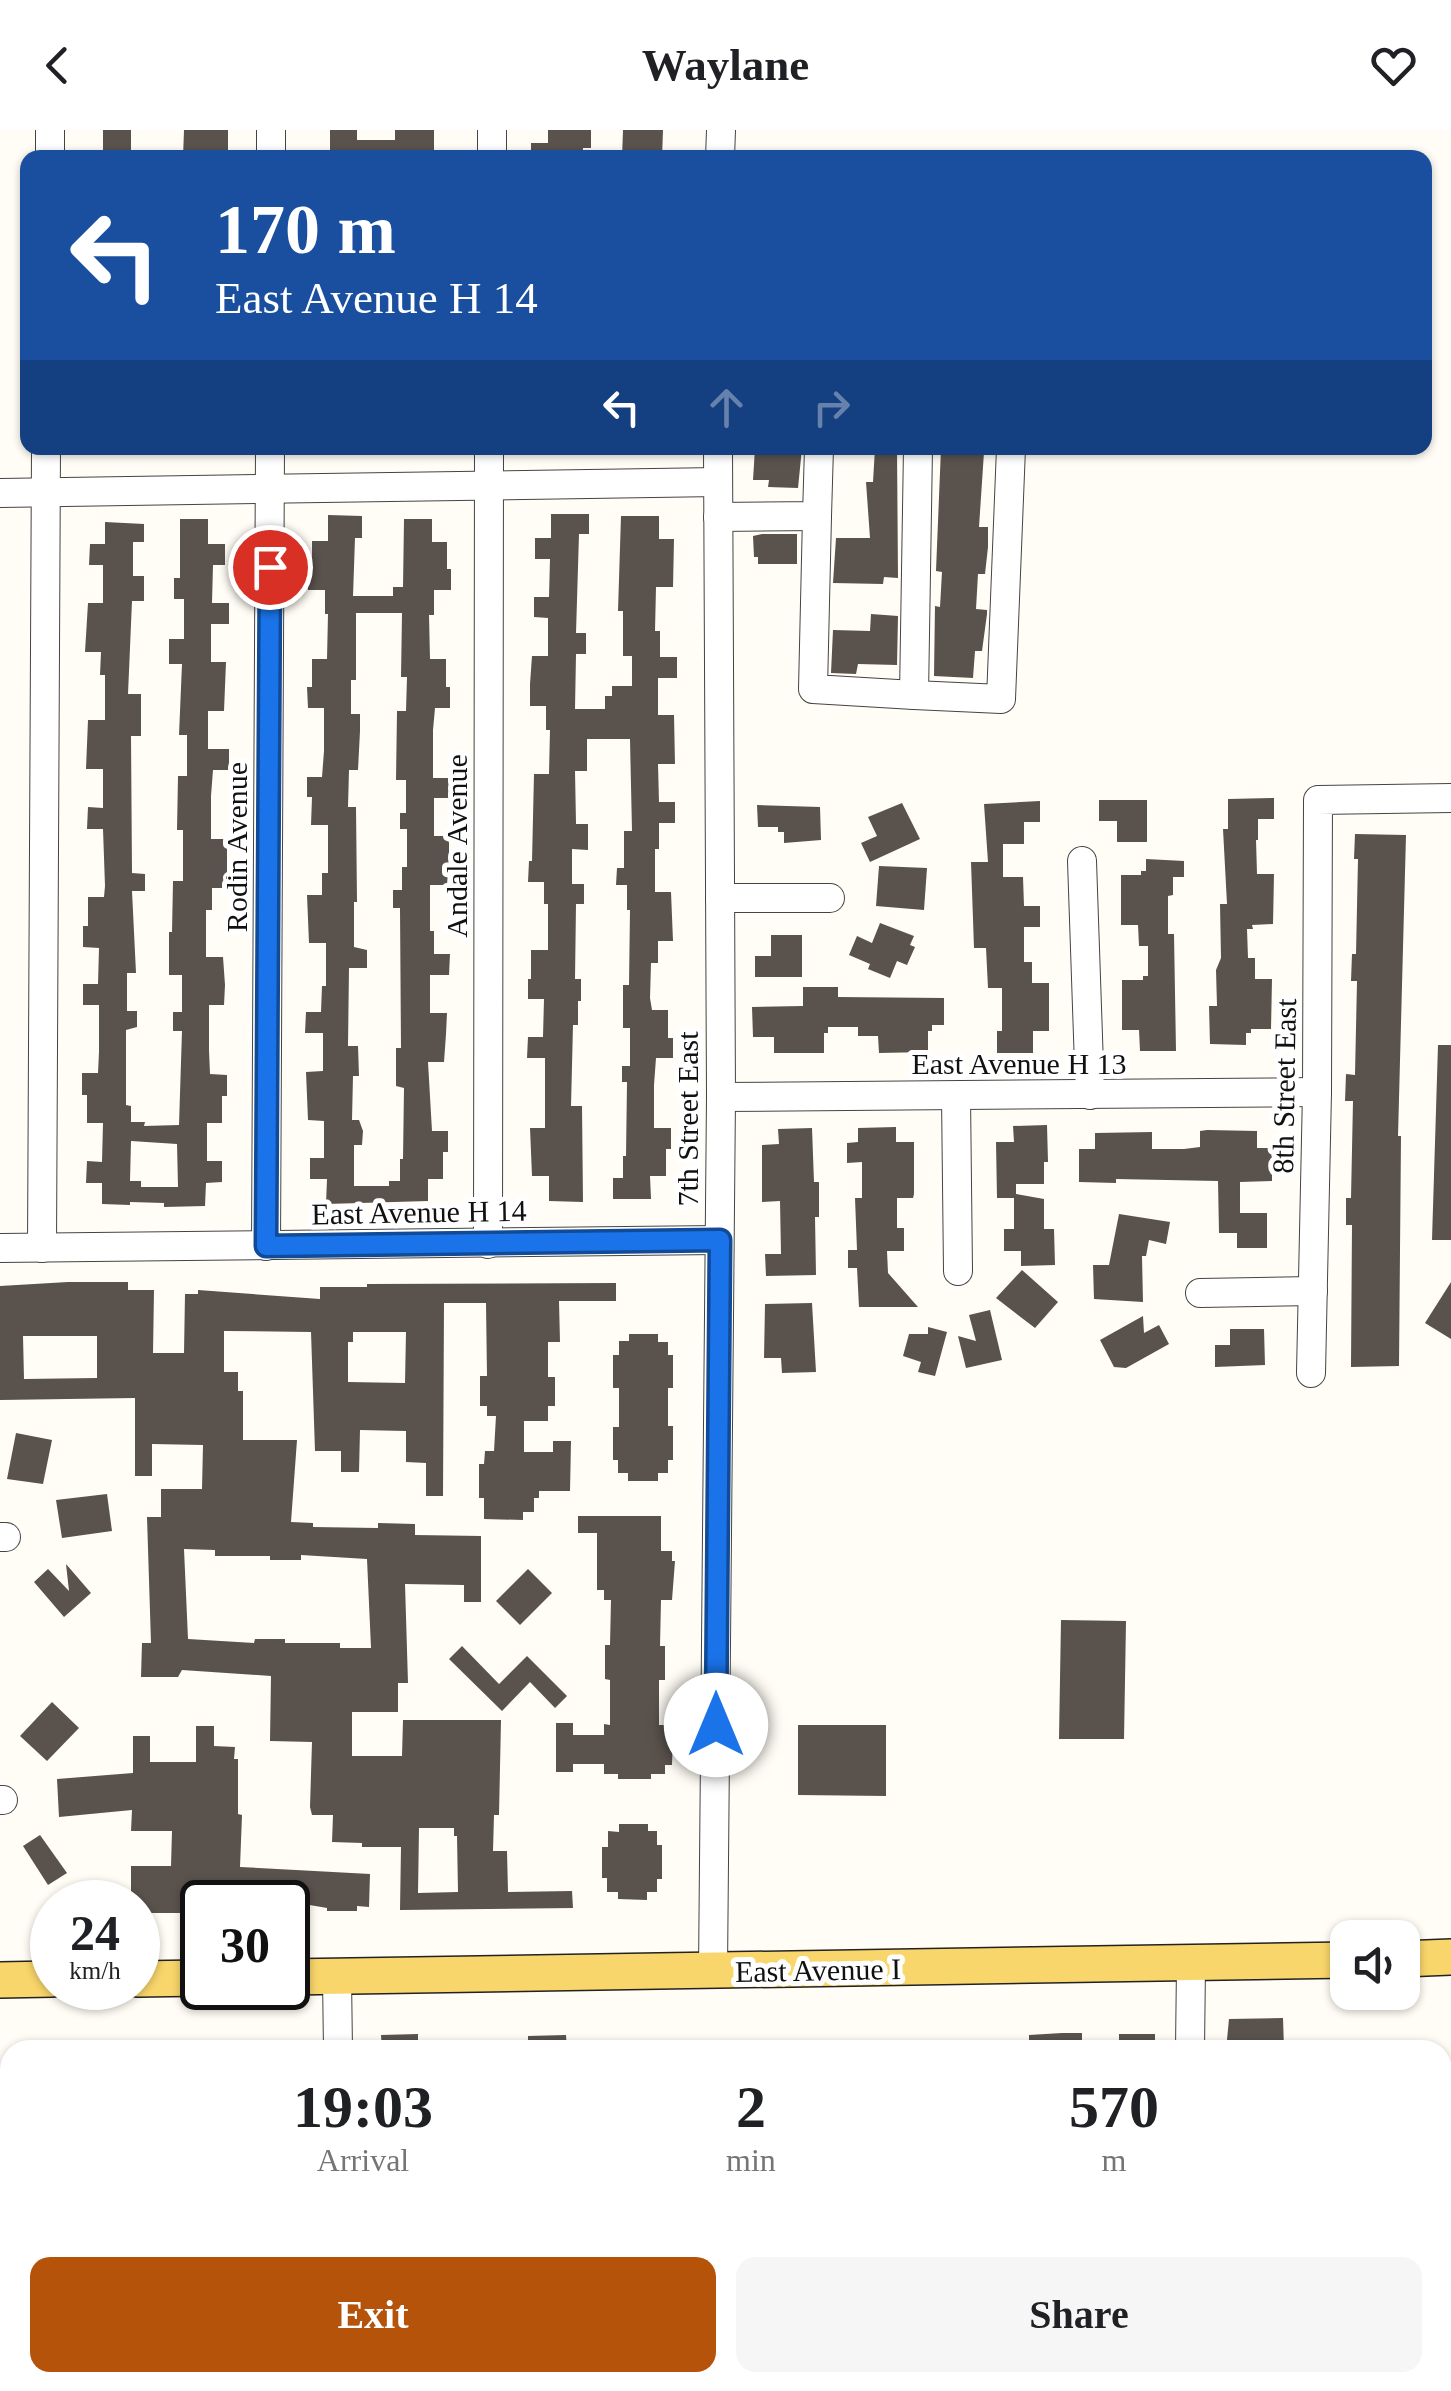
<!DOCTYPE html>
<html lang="en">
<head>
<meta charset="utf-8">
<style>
	body { margin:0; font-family:"Times New Roman",serif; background:#f6f6f6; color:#202124; height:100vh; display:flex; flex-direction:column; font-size:38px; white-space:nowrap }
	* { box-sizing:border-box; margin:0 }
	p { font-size:32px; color:#757577 }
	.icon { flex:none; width:55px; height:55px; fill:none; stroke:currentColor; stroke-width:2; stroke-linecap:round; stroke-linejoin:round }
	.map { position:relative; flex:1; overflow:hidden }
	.sheet { position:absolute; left:0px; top:1910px; width:1452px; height:352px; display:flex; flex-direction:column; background:#fff; border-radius:30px 30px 0 0; box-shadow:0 2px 8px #0004 }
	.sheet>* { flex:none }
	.top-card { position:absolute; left:20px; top:20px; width:1412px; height:305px; border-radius:20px; box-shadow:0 2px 8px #0004; background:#1a4fa0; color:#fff; overflow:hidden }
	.buttons { position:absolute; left:1330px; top:1790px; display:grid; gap:20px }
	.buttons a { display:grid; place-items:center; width:90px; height:90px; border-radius:20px; background:#fff; box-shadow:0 2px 8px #0004; font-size:50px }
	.speed { position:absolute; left:30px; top:1750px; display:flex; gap:20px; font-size:50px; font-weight:700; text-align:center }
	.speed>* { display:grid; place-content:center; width:130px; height:130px; border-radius:50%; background:#fff; box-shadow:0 2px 8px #0004; line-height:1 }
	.speed small { font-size:25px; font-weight:400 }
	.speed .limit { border:5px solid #111; border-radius:15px; background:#fff; color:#111 }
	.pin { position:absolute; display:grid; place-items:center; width:85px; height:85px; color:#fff; margin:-42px; border:5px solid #fff; border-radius:50%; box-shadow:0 2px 10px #0007 }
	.me { position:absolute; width:110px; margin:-55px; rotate:0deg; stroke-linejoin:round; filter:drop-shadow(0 0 8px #0008) }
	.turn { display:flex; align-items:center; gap:35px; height:210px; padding:0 30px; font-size:45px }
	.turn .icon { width:130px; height:130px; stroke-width:2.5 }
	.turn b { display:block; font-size:70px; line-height:85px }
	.lanes { display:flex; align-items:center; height:95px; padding:0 30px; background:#0003; justify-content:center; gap:50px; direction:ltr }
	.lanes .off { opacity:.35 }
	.eta { display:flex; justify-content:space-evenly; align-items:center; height:170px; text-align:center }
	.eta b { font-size:60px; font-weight:700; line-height:70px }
	.primary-button { display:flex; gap:20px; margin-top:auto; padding:20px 30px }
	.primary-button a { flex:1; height:115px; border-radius:20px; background:#b45309; color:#fff; font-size:40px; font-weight:700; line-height:115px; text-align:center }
	.primary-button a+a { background:#f6f6f6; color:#202124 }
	header { display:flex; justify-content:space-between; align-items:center; height:130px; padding:0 30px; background:#fff; font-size:45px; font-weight:700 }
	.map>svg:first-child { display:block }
</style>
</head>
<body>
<header><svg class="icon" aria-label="back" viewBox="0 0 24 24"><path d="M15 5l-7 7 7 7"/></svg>Waylane<svg class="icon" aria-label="heart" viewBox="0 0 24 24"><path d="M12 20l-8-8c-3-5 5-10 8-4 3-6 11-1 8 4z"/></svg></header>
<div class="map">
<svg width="1451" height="2261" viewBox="0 0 1451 2261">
	<rect width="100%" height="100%" fill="#fffdf5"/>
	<g fill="#5a524d" fill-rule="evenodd">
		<rect x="103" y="0" width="28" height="28"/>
		<path d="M184 0H228V28H183Z"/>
		<path d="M330 0H357V10H395V0H434V28H330Z"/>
		<path d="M548 0H591V18H583V28H531V13H548Z"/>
		<path d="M623 0H663L662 28H622Z"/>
		<path d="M755 318H802L798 358 768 357 769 350H753Z"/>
		<path d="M875 318H897L898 448 884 447 883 454 833 453 836 408H870L866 352H873Z"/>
		<path d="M941 318H982L984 322 979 397H988V417L985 444H978L976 479 987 480V484L982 521H975L973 548 934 546 935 476 940 477 942 442 936 441Z"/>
		<path d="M551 384H589V404H579L576 503H586V524H576L575 579H605V566H612V556H632V526H623V481H618L621 386H659V409H674L673 457H656L655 501H660V527H677V548H658V585H674L675 634H658L659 672H675V693H659V719H655V762H671L673 811H658V833H651L650 868 652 880H668V908H673V928H656L654 955V998H671V1019H666V1046H650L651 1069H613V1048H623V1026H626L627 952H622V936H630V898H623V855H629L630 780H627V755H616L617 738H624V701H632L630 609H587V641H575L576 694H588V720L572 719V754H584V774H576L575 849H581V871H578V895H573L571 976H582L583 1072 549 1071V1046H532L530 998H545V928H527L528 907H543L544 869H528V849H531V820H548V774H544V752H528L529 731H532L534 644H549L550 600H546V576H530V554L532 526H548V488L534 487V467H549L550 429H535V408H551Z"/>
		<path d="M328 385 362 386V408H355L353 466H393V457H403L404 389H432V412H447V439H451V460H434V485H429L430 529H446V557H450V578H435L433 600V648H449V668H434V706H449V726L447 755H430V801H434V824H450L449 845H430V883H447L446 904 444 932H428L432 1001H448V1022H443V1049H428V1071L326 1074 327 1049H310V1028H324V991L308 990 306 942 323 941V903H305L306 882H321L322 856H326V813H309L307 765H322V743H328V695H311L312 667H307V647H322L324 621V578H308L307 557H312V529H327L328 484H325V460H308V438H312V411H328ZM356 483H402L401 547H407L406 581H397L396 650H406V683H400V699H407V737H402V760H393V778H400L401 918H396V956L404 958 403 1029H400V1051H389V1056H354V1015H362L363 1001 359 990H352L353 946H359L358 916H348L349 838H367V820L354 817V772H357L356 677H348L349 640H358L360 601V584H351V550H356Z"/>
		<path d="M180 389H208V414H225V435H213L212 473H229V494H211V532H226L224 581H208V619H229V640H213L211 666V709H227V758H212V780H206V827H223L225 855 224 875H209V920L210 944 227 945V966H222V993H207V1031H222V1052L206 1053 205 1076 164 1077V1073L130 1072V1075L102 1074V1053H86L87 1031 102 1032 103 993H87V965H82V943H98L99 922V875H83V854H98L99 818 83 817V796H88V767H104L105 756 103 699H87L88 677 103 678V639H86L88 590H105V545H100L101 522H85L88 473H103V435H89L90 414H105V392L144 394V412H133V446H144V471H132L128 564H141V606H131L132 743 145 744V761H132L136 843H127V881H137V897L126 900V975L131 976V992H145L144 996 179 995 182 901H173V882H182V845H169V802H172L173 751H183V700H177L178 646H187V605H179L182 534H169V509H184V469H174V448H180ZM131 1011 177 1014 178 1057H141V1051H130Z"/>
		<path d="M762 404H797V434H758V427H754L753 406Z"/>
		<path d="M871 484 898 486 897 535 858 534 856 544 831 543 833 500 870 501Z"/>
		<path d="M1274 668V689H1258V710H1256L1257 744H1274L1273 794 1252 795 1253 799H1247L1248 828H1255V849H1272L1271 899H1251V903H1246V915L1210 914 1209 876H1217L1216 840 1221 828 1220 774H1227L1223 699H1228V669Z"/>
		<path d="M1099 670H1147V712H1117V691H1099Z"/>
		<path d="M1040 671V692H1024V714H1003V747H1023L1024 776H1040V797H1024V832H1032V853H1049V901H1033V923H997V901H1002V858H988L986 818H974L971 732H988L984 674Z"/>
		<path d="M902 673 920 709 870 732 861 713 877 706 868 687Z"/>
		<path d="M757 675 820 677 821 710 784 713V702H778V697H758Z"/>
		<path d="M1355 704 1406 705 1398 1006H1401L1399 1236 1351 1237 1352 1095H1346V1068H1351L1353 971H1345L1346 944 1355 945 1357 851H1351L1352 824H1356L1358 729H1354Z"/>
		<path d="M1146 729 1184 731V747H1173V765L1168 766V804H1174L1176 921H1140L1139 900H1122V850H1143V846H1148V816H1139L1138 795H1121V745H1141V741H1146Z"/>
		<path d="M879 736 927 738 924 780 876 776Z"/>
		<path d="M880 793 914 806 910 815 915 817 907 835 897 831 890 848 868 839 870 834 849 825 857 806 872 813Z"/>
		<path d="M771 805H802V847H755V826H771Z"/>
		<path d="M803 857H838V867L944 868V895H932V901H928V922L879 923 878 906H858V897H828V903H824V923H774V907H753L752 877 803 876Z"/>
		<path d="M1438 915H1451V1110H1432Z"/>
		<path d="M1047 995 1048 1032H1044V1054H1016V1064L1044 1069V1099H1054L1055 1135 1021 1136V1121H1004V1099H1014V1068H997L996 1012H1014L1013 996Z"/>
		<path d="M896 997V1012H914V1064L913 1068H897V1098H904V1121H887L888 1143 918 1177H859L857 1138H848V1120H857L855 1068H862V1032L847 1033V1013L858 1012V998Z"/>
		<path d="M812 998 814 1052H819V1087H815L816 1145 766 1146 765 1124H781L780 1071 762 1072V1015L779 1014 778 999Z"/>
		<path d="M1207 1000 1257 1001V1018H1272V1051L1240 1052V1083H1267V1118H1237V1103H1219L1218 1051 1116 1049V1053L1079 1052V1019H1095V1003L1152 1002V1019H1184L1200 1017V1001Z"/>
		<path d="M1119 1084 1170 1092 1166 1114 1149 1110 1146 1126H1142L1143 1172 1094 1169 1093 1135H1109Z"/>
		<path d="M1022 1140 1058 1172 1035 1198 996 1168Z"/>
		<path d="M68 1152H128V1160H154L153 1223H184L185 1164H198V1160L320 1169V1157H367V1154L616 1153V1171H559L560 1212H548V1247H555V1276H548V1291H524V1322H553V1311H571L570 1361H539V1368H534V1382H523V1390L484 1389V1368H479V1334H484L485 1321H494L496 1286H487V1276H480V1246H487L486 1173H444L443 1366H426V1333L406 1332V1301L360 1300 359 1342H341V1321H315L311 1202 224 1201V1242H238V1261H243V1310H297L291 1392 313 1393V1397L378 1398V1393L415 1394V1405L481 1406V1472H464V1455L405 1454 408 1553H398V1582H352V1626H402L403 1590H501L499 1685H494L493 1721H507L508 1762 572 1761 573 1778 400 1780 401 1717H362V1713L332 1712 333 1685H312L310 1677 312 1612 270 1611 271 1546 182 1540 178 1547H141L142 1513H151L147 1387H161V1359H202L203 1315 152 1314V1346H135V1268L0 1270V1156ZM353 1202H406L405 1253 348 1252V1212H353ZM23 1206H97V1248L24 1249ZM184 1419 215 1420V1426H270V1430H301V1425L367 1429 371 1518H340V1513H285V1509H255L254 1513 188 1509ZM419 1698H454V1706H457L458 1762 418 1763Z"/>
		<path d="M1451 1152V1209L1425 1193Z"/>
		<path d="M812 1173 816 1242 782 1243 781 1228H764L765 1174Z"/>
		<path d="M990 1180 1002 1230 966 1238 958 1206 976 1211 969 1185Z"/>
		<path d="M1143 1186 1144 1203 1159 1195 1169 1214 1126 1238 1114 1237 1100 1210Z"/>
		<path d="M928 1197 947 1202 935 1246 918 1242 921 1232 903 1226 909 1204H928Z"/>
		<path d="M1230 1199H1264L1265 1235 1215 1237V1215H1230Z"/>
		<path d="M629 1204H658V1212H668V1225H673V1258H668V1296H673V1330H668V1343H658V1351H628V1343H618V1330H613V1297H619V1258H613V1225H619V1211H629Z"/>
		<path d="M16 1303 52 1310 43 1354 7 1349Z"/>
		<path d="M107 1364 112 1401 62 1408 56 1370Z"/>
		<path d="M578 1386H661V1421H672V1431H675L672 1470H661L660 1516H665V1550H659V1595H665V1605H673L672 1635H665V1644H651V1649H618V1644H604V1634H573V1642H556V1593H573V1605H604V1594L610 1595V1550L605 1549V1515H610L611 1470H604V1460H597V1403H578Z"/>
		<path d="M66 1434 91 1463 64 1487 34 1452 48 1439 69 1461Z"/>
		<path d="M528 1439 552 1463 520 1495 496 1471Z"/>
		<path d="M1061 1490 1126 1491 1124 1609H1059Z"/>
		<path d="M462 1516 499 1554 527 1526 567 1566 555 1578 530 1552 502 1581 449 1529Z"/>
		<path d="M52 1572 79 1598 47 1631 20 1606Z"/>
		<path d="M798 1595H886V1666L798 1665Z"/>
		<path d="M196 1596H214V1616L235 1617 234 1629H238V1684L242 1685 240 1737 370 1744 369 1777 357 1776V1781H327V1778L298 1773 237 1770 202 1772V1783H138V1772H131V1736H171L172 1701H131L132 1680 59 1687 57 1649 133 1643V1606H150V1632H196Z"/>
		<path d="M619 1694H648V1701H657V1715H662V1749H657V1762H647V1770L618 1769V1762H607V1748H602V1717H608V1701L619 1702Z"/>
		<path d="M40 1705 67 1743 48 1755 23 1716Z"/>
		<path d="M1283 1888 1284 1920H1226L1229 1889Z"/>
		<path d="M1062 1903H1082V1920H1029V1905Z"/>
		<path d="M418 1904V1920H382L381 1905Z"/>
		<rect x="1119" y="1904" width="36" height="16"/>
		<path d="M566 1905 567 1920H528V1906Z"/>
	</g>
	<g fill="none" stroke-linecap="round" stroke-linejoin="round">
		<g stroke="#444" stroke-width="30">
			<g id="minor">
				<path d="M50 28V0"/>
				<path d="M271 28V0"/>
				<path d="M492 28V0"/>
				<path d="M720 28 721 0"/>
				<path d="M918 318 914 565 1001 569 1011 318"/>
				<path d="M0 363 718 352"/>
				<path d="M817 386 813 559 914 565"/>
				<path d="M718 387 817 386 819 318"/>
				<path d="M1082 731 1090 965"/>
				<path d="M720 768H830"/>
				<path d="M956 966 958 1141"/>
				<path d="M721 967 1317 962"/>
				<path d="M488 1114 489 318"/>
				<path d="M266 1116 270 318"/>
				<path d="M0 1118 719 1110"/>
				<path d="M42 1118 46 318"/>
				<path d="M1200 1163 1313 1161"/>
				<path d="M1311 1243 1317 962 1318 670 1451 668"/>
				<path d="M0 1407H6"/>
				<path d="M0 1670H3"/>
				<path d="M713 1841 721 967 718 318"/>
				<path d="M337 1847 338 1920"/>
				<path d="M1190 1920 1191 1835"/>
				<path d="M0 2013H10"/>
				<path d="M153 2252V2261"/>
				<path d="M381 2252V2261"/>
				<path d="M1190 2252V2261"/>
				<path d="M600 2261V2252"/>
			</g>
		</g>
		<g stroke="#222" stroke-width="38">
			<g id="major">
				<path d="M1402 1829 1451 1827"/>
				<path d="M288 1847 1348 1830"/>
				<path d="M138 1849 202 1848"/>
				<path d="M0 1850 52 1849"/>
			</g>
		</g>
		<use href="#minor" stroke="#fff" stroke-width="28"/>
		<use href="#major" stroke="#f9d66b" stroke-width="35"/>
	</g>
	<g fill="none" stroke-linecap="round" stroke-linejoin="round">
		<g stroke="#114b97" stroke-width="25">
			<path id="route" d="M270 437 266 1116 720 1110 716 1595"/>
		</g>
		<use href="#route" stroke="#1a73e8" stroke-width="18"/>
	</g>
	<g text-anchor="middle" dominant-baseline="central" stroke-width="10" stroke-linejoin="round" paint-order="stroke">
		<g font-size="30" fill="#111" stroke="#fff">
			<text transform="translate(456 716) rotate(-90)">Andale Avenue</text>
			<text transform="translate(236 717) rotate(-90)">Rodin Avenue</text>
			<text x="1019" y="933">East Avenue H 13</text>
			<text transform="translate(1284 956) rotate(-89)">8th Street East</text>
			<text transform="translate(687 989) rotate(-90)">7th Street East</text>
			<text transform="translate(419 1082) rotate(-1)">East Avenue H 14</text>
			<text transform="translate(818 1840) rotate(-1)">East Avenue I</text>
		</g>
	</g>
</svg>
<div class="buttons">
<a><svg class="icon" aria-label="sound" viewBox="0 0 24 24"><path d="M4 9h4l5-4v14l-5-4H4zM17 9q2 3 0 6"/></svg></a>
</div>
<div class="speed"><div>24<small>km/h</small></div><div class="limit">30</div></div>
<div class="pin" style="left:270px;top:437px;background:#d93025"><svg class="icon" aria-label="arrive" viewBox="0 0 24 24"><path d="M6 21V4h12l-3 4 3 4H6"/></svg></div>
<svg class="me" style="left:716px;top:1595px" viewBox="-20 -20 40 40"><circle r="19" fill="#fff"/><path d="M0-13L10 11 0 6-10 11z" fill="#1a73e8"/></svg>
<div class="top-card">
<div class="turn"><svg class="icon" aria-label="left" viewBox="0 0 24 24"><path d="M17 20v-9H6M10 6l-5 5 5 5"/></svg><div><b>170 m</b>East Avenue H 14</div></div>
<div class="lanes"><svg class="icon" aria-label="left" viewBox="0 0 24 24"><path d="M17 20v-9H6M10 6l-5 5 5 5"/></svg><svg class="icon off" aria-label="ahead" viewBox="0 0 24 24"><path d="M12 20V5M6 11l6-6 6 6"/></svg><svg class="icon off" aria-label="right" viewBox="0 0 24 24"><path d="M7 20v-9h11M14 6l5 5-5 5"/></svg></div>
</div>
<section class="sheet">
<div class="eta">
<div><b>19:03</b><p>Arrival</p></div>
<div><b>2</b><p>min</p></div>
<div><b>570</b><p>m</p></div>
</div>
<div class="primary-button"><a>Exit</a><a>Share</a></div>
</section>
</div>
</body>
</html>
